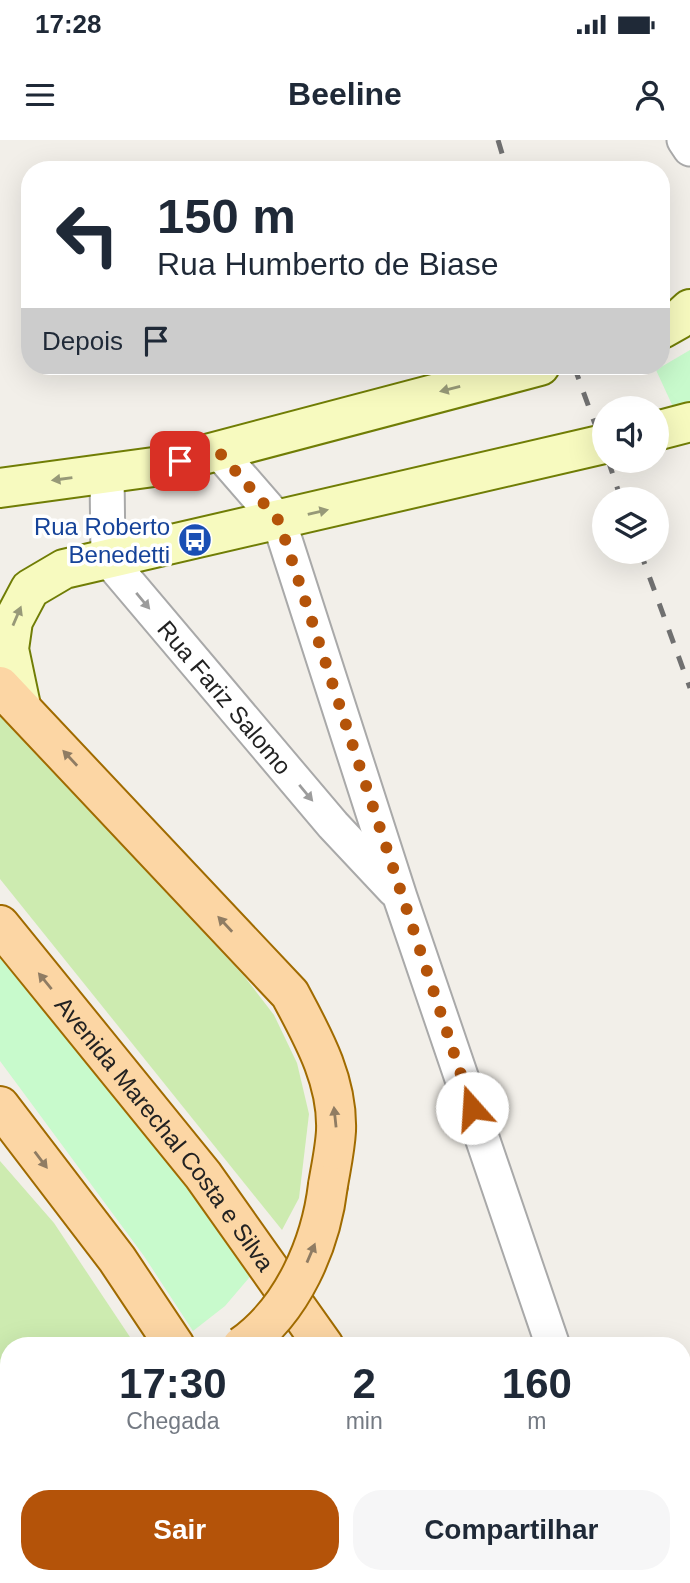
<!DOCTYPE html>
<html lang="pt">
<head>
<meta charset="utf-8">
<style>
	body { margin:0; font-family:Helvetica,sans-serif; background:#f6f6f7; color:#1f2937; height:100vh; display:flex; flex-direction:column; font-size:26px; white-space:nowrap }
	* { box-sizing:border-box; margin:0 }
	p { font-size:23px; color:#747a83 }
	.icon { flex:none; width:38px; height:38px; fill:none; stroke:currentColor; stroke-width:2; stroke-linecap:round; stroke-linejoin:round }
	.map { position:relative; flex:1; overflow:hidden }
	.details { position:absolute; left:0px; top:1197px; width:691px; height:247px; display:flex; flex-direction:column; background:#fff; border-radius:28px 28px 0 0; box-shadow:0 7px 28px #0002 }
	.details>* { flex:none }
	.hud { position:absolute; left:21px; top:21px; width:649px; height:214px; border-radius:28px; box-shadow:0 7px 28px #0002; background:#fff; color:#1f2937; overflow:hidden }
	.controls { position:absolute; left:592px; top:256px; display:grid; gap:14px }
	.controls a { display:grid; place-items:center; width:77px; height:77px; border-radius:50%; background:#fff; box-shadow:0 7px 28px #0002; font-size:35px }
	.pin { position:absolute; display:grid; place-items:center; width:60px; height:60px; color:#fff; margin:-30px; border-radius:14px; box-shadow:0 4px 10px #0006 }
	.me { position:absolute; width:77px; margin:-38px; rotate:341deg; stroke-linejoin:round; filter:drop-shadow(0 0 5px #0008) }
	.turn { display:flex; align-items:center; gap:24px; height:147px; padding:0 21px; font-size:32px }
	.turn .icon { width:91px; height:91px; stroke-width:2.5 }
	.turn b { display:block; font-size:49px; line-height:60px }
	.then { display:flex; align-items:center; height:66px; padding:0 21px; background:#0003; gap:14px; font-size:26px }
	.eta { display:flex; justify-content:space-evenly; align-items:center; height:119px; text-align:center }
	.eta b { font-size:42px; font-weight:700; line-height:49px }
	.action { display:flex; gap:14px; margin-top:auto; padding:14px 21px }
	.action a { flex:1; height:80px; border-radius:28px; background:#b45309; color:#fff; font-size:28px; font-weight:700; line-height:80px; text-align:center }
	.action a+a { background:#f6f6f7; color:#1f2937 }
	.status { display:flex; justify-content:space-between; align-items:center; height:49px; padding:0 35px; background:#fff; direction:ltr }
	.status svg { height:19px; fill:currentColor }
	header { display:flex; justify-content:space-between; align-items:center; height:91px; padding:0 21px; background:#fff; font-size:32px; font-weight:700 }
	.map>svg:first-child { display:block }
</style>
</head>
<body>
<div class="status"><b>17:28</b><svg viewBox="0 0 49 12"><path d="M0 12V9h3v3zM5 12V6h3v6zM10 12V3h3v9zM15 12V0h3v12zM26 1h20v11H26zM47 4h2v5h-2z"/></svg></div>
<header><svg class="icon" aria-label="menu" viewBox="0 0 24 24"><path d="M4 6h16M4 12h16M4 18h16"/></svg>Beeline<svg class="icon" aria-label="person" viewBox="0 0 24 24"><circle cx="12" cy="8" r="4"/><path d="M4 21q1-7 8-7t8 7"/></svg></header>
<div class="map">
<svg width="690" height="1443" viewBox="0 0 690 1443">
	<rect width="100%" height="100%" fill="#f2efe9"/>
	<g fill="#cdebb0">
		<path d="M0 575 244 836 274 875 297 923 309 974 299 1058 282 1090 0 739Z"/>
		<path d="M0 1021 54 1083 136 1206H9V1240L0 1238Z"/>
		<path d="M335 1435H450L455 1443H340Z"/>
	</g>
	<g fill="#c8facc">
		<path d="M690 210V262L674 269 656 230Z"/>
		<path d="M0 814 190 1045 254 1132 225 1166 193 1191 144 1116 0 921Z"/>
	</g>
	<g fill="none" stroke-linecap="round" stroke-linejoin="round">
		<g stroke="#a9a9a9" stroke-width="37">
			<g id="street">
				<path d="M684 0 690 9"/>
				<path d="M219 312 279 381 400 757 553 1206"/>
				<path id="s1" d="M107 332 108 419 333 685 394 750"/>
			</g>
		</g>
		<g stroke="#707d05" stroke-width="42">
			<g id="secondary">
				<path d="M662 189 678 180 690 169"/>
				<path d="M656 291 690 282"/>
				<path d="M0 348 161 326 540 226"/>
				<path d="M21 566 9 509 13 481 30 449 64 429 604 304"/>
				<path d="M263 1435 265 1443"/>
			</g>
		</g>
		<g stroke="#a06b00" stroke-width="42">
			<g id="primary">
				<path d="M0 546 290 854C313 897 338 941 336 991 335 1009 331 1027 328 1045"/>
				<path id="s2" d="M0 785 203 1035 324 1206"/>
				<path d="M0 966 117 1119 175 1206"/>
				<path d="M0 1267 9 1270"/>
				<path d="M310 1435 315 1443"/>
				<path d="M470 1435 474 1443"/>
				<path d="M630 1443 631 1435"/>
			</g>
		</g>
		<use href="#street" stroke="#fff" stroke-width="33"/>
		<use href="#secondary" stroke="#f7fabf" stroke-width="38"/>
		<use href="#primary" stroke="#fcd6a4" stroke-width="38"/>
		<g stroke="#707070" stroke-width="5" stroke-dasharray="14 14" stroke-linecap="butt">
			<path d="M498 0 507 30"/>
			<path d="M574 226 604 309"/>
			<path d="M608 320 621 359"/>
			<path d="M640 411 690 548"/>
		</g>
		<g stroke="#a06b00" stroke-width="42" stroke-linecap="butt">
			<path id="primary-bridge" d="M242 1206C293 1170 321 1104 328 1045"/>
		</g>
		<use href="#primary-bridge" stroke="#fcd6a4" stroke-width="38"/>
	</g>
	<defs><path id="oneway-solid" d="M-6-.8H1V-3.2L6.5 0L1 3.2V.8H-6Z" transform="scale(1.75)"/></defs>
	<g fill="#979978">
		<use href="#oneway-solid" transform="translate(450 249) rotate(166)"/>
		<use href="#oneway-solid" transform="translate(62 339) rotate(172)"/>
		<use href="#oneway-solid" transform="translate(318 372) rotate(-13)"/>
		<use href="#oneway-solid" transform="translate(17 476) rotate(-67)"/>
	</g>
	<g fill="#9c9c9c">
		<use href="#oneway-solid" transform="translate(143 461) rotate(50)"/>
		<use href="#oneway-solid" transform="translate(306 653) rotate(50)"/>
	</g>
	<g fill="#8f7c63">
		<use href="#oneway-solid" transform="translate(70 618) rotate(-133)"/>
		<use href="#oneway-solid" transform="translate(225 784) rotate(-133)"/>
		<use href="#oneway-solid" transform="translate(45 841) rotate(-129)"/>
		<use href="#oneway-solid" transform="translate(335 977) rotate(-96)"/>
		<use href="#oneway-solid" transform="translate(41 1020) rotate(53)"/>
		<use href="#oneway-solid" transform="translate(311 1113) rotate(-67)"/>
	</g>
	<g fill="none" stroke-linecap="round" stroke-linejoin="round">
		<path stroke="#b45309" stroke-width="12" stroke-dasharray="0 21.6" d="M180 321 219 312 279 381 472 968"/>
	</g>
	<defs>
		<g id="bus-disc" transform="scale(1.75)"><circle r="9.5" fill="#1a4fb4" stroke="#fff"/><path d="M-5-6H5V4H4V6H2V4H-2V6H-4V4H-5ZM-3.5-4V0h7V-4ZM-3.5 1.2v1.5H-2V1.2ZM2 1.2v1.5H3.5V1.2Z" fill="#fff"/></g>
	</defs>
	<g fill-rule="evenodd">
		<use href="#bus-disc" x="195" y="400"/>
	</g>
	<g text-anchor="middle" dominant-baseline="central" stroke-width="7" stroke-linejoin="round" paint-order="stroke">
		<g font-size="24" fill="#164399" stroke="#fff" text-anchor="end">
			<text x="170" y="386">Rua Roberto<tspan x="170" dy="28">Benedetti</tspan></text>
		</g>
		<g font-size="24" fill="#222" stroke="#fff">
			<text stroke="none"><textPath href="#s1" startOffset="268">Rua Fariz Salomo</textPath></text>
			<text stroke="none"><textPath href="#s2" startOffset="266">Avenida Marechal Costa e Silva</textPath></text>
		</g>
	</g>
</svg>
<div class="controls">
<a><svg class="icon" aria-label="sound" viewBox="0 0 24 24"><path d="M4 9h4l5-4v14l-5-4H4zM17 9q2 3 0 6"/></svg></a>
<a><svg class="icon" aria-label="layers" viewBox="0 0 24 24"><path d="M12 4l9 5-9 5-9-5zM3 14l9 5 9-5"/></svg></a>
</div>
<div class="pin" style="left:180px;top:321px;background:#d93025"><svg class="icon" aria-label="arrive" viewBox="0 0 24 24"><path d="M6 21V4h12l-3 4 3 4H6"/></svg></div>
<svg class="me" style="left:472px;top:968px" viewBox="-20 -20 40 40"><circle r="19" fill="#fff"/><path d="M0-13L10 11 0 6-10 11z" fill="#b45309"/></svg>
<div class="hud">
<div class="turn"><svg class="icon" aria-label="left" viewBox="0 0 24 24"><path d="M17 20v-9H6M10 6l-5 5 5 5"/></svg><div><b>150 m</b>Rua Humberto de Biase</div></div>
<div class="then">Depois<svg class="icon" aria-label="arrive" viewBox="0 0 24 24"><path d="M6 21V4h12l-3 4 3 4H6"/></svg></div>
</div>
<section class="details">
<div class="eta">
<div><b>17:30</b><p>Chegada</p></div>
<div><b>2</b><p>min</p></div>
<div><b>160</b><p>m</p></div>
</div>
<div class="action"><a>Sair</a><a>Compartilhar</a></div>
</section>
</div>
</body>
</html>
